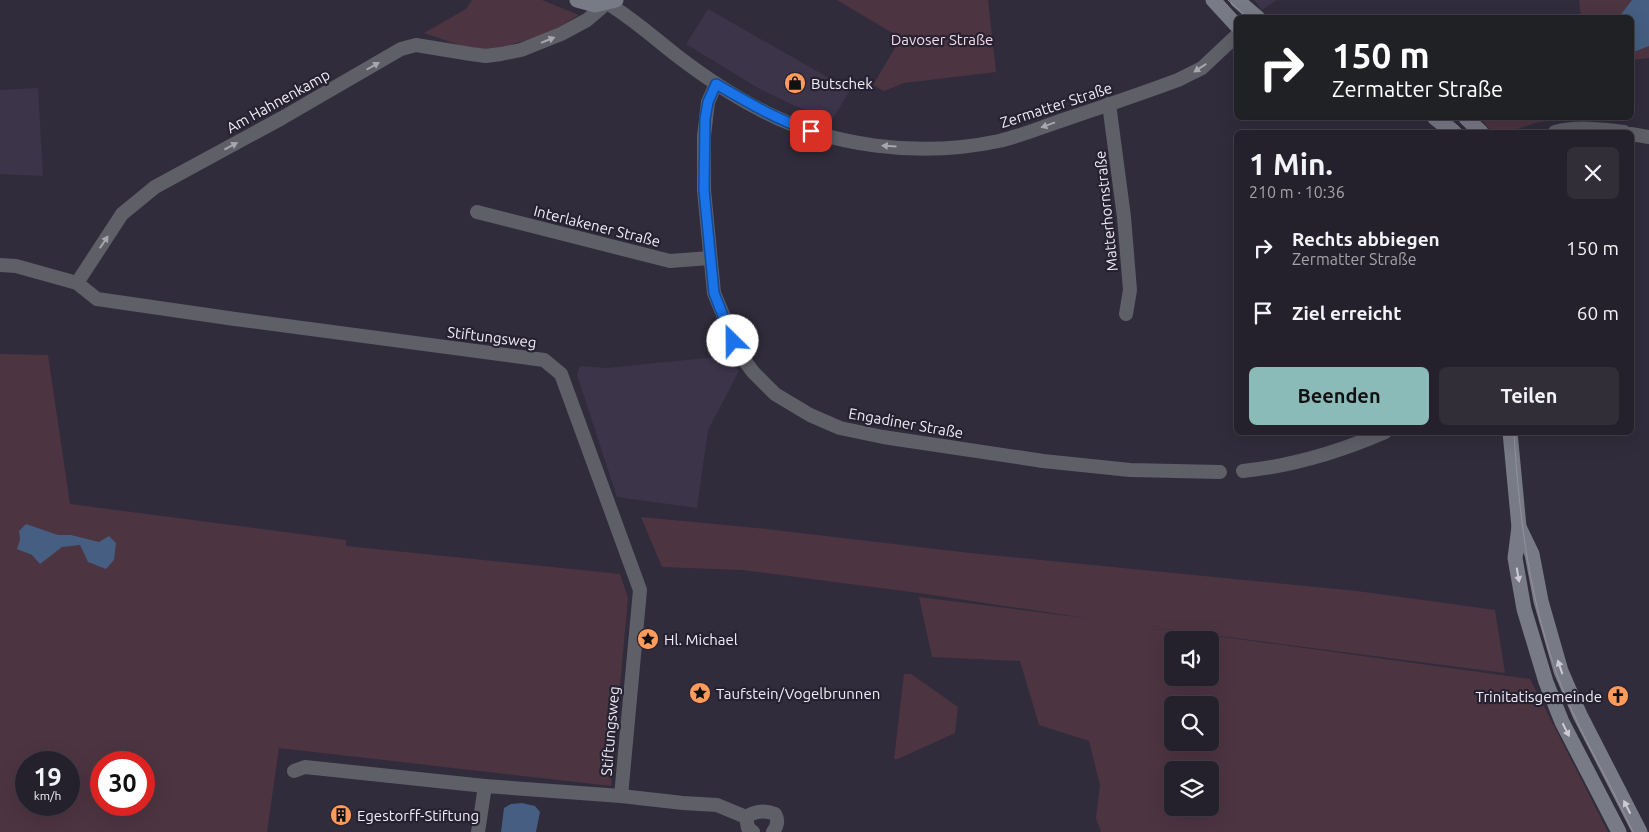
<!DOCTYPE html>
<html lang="de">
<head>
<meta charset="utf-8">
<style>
	body { margin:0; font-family:Ubuntu,sans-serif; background:#312e38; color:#f1f3f6; height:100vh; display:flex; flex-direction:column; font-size:19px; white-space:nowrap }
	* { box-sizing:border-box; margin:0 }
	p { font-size:16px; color:#a3a3a9 }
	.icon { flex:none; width:28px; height:28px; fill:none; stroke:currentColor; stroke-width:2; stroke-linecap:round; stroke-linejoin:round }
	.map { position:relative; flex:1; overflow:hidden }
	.drawer { position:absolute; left:1234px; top:130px; width:400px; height:305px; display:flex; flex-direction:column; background:#25212c; border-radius:8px; box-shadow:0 5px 20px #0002,0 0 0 1px #423e48 }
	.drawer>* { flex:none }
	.hud { position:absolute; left:1234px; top:15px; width:400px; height:105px; border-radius:8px; box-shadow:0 5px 20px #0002,0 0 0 1px #423e48; background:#202124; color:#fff; overflow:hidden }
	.tools { position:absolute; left:1164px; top:631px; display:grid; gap:10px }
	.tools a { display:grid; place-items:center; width:55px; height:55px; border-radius:8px; background:#25212c; box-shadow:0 5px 20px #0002,0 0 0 1px #423e48; font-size:25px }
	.speed { position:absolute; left:15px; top:751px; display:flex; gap:10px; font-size:25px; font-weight:700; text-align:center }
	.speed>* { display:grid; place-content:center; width:65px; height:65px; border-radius:50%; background:#25212c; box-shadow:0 5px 20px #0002,0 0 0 1px #423e48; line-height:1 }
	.speed small { font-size:12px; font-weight:400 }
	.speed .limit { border:8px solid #d22; background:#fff; color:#111 }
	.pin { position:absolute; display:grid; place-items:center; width:42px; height:42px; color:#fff; margin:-21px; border-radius:10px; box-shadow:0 2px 8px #0006 }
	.me { position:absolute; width:55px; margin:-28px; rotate:337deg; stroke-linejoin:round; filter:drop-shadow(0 0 4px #0008) }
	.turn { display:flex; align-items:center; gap:18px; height:105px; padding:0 15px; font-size:22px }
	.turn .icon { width:65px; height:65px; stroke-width:2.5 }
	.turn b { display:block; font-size:35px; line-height:42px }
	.round { display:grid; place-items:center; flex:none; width:52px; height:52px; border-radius:8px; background:#312e38 }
	.summary { display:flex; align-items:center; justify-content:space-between; height:85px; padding:0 15px }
	h1 { font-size:30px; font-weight:600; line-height:38px }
	.action { display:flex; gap:10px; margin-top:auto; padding:10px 15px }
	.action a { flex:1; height:58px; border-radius:8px; background:#8bbbb9; color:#111; font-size:20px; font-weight:600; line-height:58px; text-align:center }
	.action a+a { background:#312e38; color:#f1f3f6 }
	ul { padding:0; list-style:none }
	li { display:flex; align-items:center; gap:15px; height:65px; padding:0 15px }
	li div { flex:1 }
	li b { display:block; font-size:19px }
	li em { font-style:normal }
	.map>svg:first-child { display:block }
</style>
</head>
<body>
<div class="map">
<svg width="1649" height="832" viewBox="0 0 1649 832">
	<rect width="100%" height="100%" fill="#312c3b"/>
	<g fill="#3c3449">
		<path d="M1254 0H1277L1262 10Z"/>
		<path d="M708 9 850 90 832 120 793 105 758 88 686 44Z"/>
		<path d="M38 88 43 176 0 174V90Z"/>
		<path d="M727 356 739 371 708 430 697 508 617 497 577 375 580 366 607 368Z"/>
	</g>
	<g fill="#4d3441" fill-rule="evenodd">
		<path d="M472 0H542L579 15 551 32 498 49H484L459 45 424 33 466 9Z"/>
		<path d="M837 0H988L996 72 904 83 884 91 873 85 901 38Z"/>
		<path d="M1579 0H1649V58L1631 60V18L1581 17Z"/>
		<path d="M1480 118H1563L1535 123 1509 132H1492Z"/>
		<path d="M0 354 48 355 70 504 346 540V546L620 574 628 598 611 786 279 748 267 832H0ZM26 762H69V805H26ZM101 762H144V805H101Z"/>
		<path d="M641 517 766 529 970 553 1357 591 1495 610 1505 673 1136 625 1530 679 1608 832H1101L1096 818 1100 785 1089 741 1039 725 1020 661 932 657 919 597 1092 619 919 593 742 570 662 567ZM1172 640H1210V678H1172ZM1172 705H1210V742H1172ZM1172 770H1210V808H1172Z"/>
		<path d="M904 674H911L958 707 955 733 898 759H894Z"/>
	</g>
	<g fill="#455e81">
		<path d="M1632 0H1649V46L1631 53V18L1619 17Z"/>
		<path d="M26 524 58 535H71L99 542 109 536 116 543 114 560 106 569 88 562 80 545 62 547 40 564 32 555 17 549 20 540 19 531Z"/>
		<path d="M522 803 535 806 540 812 536 832H501L504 808 511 804Z"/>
	</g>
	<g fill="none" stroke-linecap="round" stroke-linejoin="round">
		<g stroke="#5e5f67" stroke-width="14">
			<path d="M716 84 708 102 704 136V190L714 293 739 353 753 372 775 394 810 415 840 428 883 437 1043 461 1130 470 1220 472"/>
			<path d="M1109 104 1124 217 1130 290 1126 314"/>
			<path d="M1555 132C1576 126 1602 129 1624 132"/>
			<path d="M1631 134 1649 137"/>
			<path d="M477 212 670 261 710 258"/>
			<path d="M0 265 16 266 77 283 97 299 235 319 544 360 561 374 640 590 621 796"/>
			<path d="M77 283 122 214 155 187 282 118 401 49 416 45 471 54 486 56 501 54 521 50 561 34 587 20 607 3C632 18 653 37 676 55 702 75 730 94 759 109 830 147 919 158 999 141 1021 136 1042 127 1063 120 1102 107 1140 94 1178 80L1202 68 1236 36"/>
			<path d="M1243 471C1292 466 1339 452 1385 432"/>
			<path d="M294 771 305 767 485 786 621 796 683 803 717 805 746 817"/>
			<path d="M746 817C755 811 765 810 775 814 779 821 777 826 773 832"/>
			<path d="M746 817 748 828 753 832"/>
			<path d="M478 832 485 786"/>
		</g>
		<g stroke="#787a86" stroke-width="15">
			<path d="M577 0 595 5 616 0"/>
			<path d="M1213 0 1236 25"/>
			<path d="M1237 0 1258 18"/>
			<path d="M1435 118 1453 132"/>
			<path d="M1466 118 1481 132"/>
			<path d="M1510 432 1519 527 1515 558 1524 609 1546 682 1562 722 1619 832"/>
			<path d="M1519 527 1532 554 1541 601 1561 671 1580 715 1640 832"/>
		</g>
		<g stroke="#95919d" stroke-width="1">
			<path d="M1228 0 1248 18"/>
			<path d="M1449 118 1464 132"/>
			<path d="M1514 432C1519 518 1530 605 1561 685 1581 736 1610 782 1633 832"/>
		</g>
	</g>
	<defs><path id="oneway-solid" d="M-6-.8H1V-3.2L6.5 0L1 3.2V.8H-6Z" transform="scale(1.25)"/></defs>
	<g fill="#a8a6af">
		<use href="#oneway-solid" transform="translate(548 40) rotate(-22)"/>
		<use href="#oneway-solid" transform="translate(373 66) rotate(-30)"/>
		<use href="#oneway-solid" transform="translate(1200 68) rotate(147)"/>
		<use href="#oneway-solid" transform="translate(1048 125) rotate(160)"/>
		<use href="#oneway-solid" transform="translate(231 146) rotate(-28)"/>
		<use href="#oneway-solid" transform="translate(889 146) rotate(-176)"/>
		<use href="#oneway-solid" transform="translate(104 242) rotate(-56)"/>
	</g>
	<g fill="#cdcad5">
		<use href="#oneway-solid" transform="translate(1518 575) rotate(80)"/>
		<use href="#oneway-solid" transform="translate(1560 667) rotate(-109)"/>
		<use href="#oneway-solid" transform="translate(1566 730) rotate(63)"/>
		<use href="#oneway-solid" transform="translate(1627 807) rotate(-117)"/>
	</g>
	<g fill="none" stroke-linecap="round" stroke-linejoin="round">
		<g stroke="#114b97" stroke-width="12">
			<path id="route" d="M733 341 714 293 704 190 705 119 708 102 716 84C747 102 777 120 811 131"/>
		</g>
		<use href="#route" stroke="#1a73e8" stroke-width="9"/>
	</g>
	<defs>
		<g id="shop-disc" transform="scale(1.125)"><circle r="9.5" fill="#ff9b5a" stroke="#272231"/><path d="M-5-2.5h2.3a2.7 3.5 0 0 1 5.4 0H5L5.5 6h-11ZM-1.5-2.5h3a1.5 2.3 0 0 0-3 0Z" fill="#111"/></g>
		<g id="sight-disc" transform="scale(1.125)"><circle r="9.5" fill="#ff9b5a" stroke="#272231"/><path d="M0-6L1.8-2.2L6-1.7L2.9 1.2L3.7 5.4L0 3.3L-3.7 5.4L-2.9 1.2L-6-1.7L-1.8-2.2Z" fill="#111"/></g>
		<g id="church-disc" transform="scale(1.125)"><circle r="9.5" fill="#ff9b5a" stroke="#272231"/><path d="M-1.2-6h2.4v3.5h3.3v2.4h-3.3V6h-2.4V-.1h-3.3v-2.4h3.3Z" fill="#111"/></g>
		<g id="building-disc" transform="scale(1.125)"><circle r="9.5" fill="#ff9b5a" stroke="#272231"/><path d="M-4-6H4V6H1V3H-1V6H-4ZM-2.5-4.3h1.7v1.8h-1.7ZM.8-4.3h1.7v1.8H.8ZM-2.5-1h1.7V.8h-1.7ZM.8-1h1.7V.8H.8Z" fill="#111"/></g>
	</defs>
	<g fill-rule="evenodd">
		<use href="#shop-disc" x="795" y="83"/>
		<use href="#sight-disc" x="648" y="639"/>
		<use href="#sight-disc" x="700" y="693"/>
		<use href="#church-disc" x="1618" y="696"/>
		<use href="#building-disc" x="341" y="815"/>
	</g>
	<g text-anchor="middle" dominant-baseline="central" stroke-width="4.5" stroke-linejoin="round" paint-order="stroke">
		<g font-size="15" fill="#f8dae9" stroke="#272231">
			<text x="942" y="39">Davoser Straße</text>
		</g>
		<g font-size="15" fill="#f1edf7" stroke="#272231" text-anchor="start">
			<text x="811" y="83">Butschek</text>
			<text x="664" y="639">Hl. Michael</text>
			<text x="716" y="693">Taufstein/Vogelbrunnen</text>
			<text x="1602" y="696" text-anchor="end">Trinitatisgemeinde</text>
			<text x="357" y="815">Egestorff-Stiftung</text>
		</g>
		<g font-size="15" fill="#f1edf7" stroke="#272231">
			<text transform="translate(278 101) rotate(-29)">Am Hahnenkamp</text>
			<text transform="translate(1056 105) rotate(-18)">Zermatter Straße</text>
			<text transform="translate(1106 211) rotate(-96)">Matterhornstraße</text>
			<text transform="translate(597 226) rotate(14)">Interlakener Straße</text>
			<text transform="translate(492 337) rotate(7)">Stiftungsweg</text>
			<text transform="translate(906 423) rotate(10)">Engadiner Straße</text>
			<text transform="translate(610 731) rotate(-85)">Stiftungsweg</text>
		</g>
	</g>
</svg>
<div class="tools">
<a><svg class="icon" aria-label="sound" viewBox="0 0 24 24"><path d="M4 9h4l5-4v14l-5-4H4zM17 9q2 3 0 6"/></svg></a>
<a><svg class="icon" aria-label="search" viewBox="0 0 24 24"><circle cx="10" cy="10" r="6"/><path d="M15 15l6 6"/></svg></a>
<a><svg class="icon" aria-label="layers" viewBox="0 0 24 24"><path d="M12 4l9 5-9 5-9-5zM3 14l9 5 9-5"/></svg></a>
</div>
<div class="speed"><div>19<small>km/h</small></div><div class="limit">30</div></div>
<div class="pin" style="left:811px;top:131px;background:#d93025"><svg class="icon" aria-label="arrive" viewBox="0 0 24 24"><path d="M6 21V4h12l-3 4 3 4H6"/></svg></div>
<svg class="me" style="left:733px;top:341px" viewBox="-20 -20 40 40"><circle r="19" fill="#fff"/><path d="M0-13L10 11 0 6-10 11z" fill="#1a73e8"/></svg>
<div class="hud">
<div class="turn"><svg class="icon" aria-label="right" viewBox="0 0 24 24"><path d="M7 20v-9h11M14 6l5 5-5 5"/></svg><div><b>150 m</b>Zermatter Straße</div></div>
</div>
<section class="drawer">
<div class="summary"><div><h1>1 Min.</h1><p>210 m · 10:36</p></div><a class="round"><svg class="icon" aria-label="close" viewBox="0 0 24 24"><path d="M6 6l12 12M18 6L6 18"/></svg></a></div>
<ul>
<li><svg class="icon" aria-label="right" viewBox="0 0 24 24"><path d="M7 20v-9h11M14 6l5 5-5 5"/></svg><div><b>Rechts abbiegen</b><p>Zermatter Straße</p></div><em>150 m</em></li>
<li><svg class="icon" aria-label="arrive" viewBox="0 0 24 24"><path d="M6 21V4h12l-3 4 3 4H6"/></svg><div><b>Ziel erreicht</b></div><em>60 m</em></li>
</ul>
<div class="action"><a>Beenden</a><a>Teilen</a></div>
</section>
</div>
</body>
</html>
